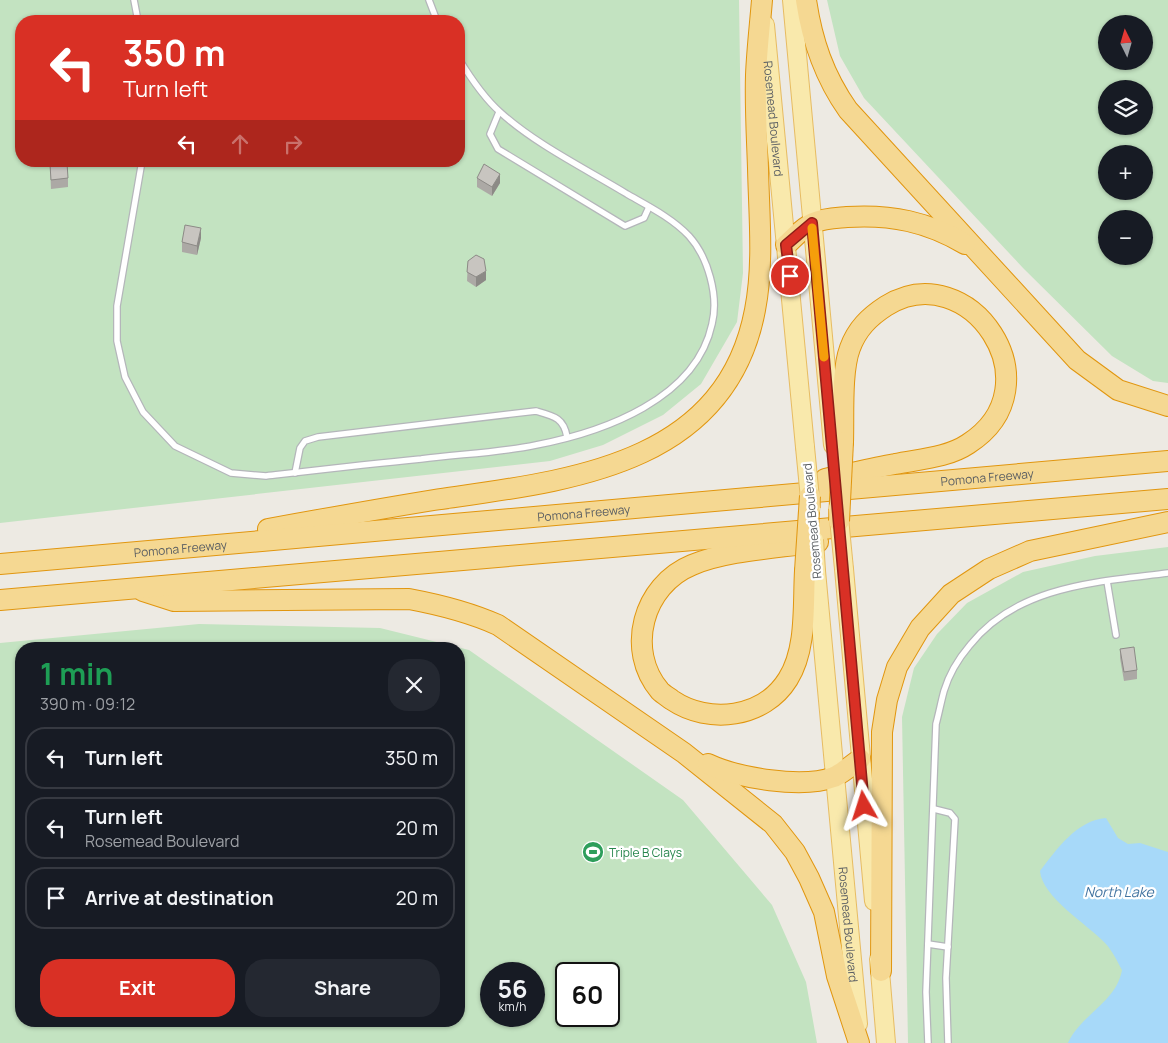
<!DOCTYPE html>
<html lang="en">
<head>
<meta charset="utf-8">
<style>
	body { margin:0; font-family:Manrope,sans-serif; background:#242831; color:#f1f3f6; height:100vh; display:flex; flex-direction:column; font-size:19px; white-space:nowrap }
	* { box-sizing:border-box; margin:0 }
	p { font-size:16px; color:#9ea1a6 }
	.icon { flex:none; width:28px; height:28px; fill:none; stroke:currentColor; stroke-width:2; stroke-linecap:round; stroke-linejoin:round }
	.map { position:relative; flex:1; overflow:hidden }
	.panel { position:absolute; left:15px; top:642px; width:450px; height:385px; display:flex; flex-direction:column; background:#171b24; border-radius:20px; box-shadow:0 1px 4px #0004 }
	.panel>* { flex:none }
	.banner { position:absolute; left:15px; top:15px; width:450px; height:152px; border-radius:20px; box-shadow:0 1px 4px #0004; background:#d93025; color:#fff; overflow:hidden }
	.needle { width:32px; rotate:355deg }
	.controls { position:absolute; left:1098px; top:15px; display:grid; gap:10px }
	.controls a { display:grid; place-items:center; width:55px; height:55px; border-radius:50%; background:#171b24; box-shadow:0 1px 4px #0004; font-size:25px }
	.speed { position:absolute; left:480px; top:962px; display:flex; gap:10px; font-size:25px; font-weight:700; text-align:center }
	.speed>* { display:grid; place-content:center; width:65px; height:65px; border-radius:50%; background:#171b24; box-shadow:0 1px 4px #0004; line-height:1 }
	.speed small { font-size:12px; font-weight:400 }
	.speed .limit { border:2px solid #111; border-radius:8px; background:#fff; color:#111 }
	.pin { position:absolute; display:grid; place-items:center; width:42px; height:42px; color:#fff; margin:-21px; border:2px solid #fff; border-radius:50%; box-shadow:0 1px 5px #0007 }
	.me { position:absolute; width:55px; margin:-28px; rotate:354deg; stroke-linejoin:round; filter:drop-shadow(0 0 4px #0008) }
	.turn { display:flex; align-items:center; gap:18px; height:105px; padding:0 25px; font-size:22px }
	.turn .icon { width:65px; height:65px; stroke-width:2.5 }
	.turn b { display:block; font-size:35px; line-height:42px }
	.lanes { display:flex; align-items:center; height:48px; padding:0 25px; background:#0003; justify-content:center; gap:25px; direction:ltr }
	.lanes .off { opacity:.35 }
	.round { display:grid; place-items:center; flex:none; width:52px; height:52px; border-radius:20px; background:#242831 }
	.summary { display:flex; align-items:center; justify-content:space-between; height:85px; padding:0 25px }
	h1 { font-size:30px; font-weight:700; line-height:38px; color:#1e9e55 }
	.action { display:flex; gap:10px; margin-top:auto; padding:10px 25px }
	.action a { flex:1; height:58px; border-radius:20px; background:#d93025; color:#fff; font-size:20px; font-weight:700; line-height:58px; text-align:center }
	.action a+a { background:#242831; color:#f1f3f6 }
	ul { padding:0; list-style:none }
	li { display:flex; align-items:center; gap:15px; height:62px; margin:0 10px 8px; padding:0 15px; border:2px solid #363941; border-radius:20px }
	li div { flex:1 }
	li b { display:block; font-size:19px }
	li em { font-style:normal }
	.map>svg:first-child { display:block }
</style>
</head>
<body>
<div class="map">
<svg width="1168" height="1043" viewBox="0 0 1168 1043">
	<rect width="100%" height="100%" fill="#edeae3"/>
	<g fill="#c3e3c1" fill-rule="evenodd">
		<path d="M0 0H739L743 273 737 322 701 384 663 415 603 445 550 461 0 523ZM21 21H459V161H21Z"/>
		<path d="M827 0H1168V383L1153 381 1112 356 1024 269 864 98 840 56ZM1106 24H1144V61H1106ZM1106 89H1144V126H1106ZM1106 154H1144V191H1106ZM1106 219H1144V256H1106Z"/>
		<path d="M1168 547V1043H908L902 717 914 668 937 634 967 603 1023 572 1095 556Z"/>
		<path d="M199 624 380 628 469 650 683 800 772 905 806 982 817 1043H0V643ZM21 649H459V1021H21ZM491 974H534V1016H491ZM566 974H609V1016H566Z"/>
	</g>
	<path fill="#a7d9f9" d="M1106 818 1118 838 1128 844 1140 843 1168 852V1043H1068C1081 1014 1116 1003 1122 970 1117 961 1112 950 1105 943 1087 924 1042 897 1040 871 1056 850 1077 820 1106 818Z"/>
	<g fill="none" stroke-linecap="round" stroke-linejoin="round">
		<g stroke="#b4b6ba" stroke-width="8">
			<g id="service">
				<path d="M134 0 138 21"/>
				<path d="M429 0 437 21"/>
				<path d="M499 112 490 134 498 149 625 226 644 218 649 207"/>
				<path d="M142 161 117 306V341L125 377 143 412 175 446 231 473 266 476C318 470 369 464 421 459 459 454 498 453 536 445 604 432 696 399 712 324 719 296 708 257 689 236 672 218 648 206 627 194 586 169 535 144 500 112 484 98 470 77 459 59"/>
				<path d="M295 473 300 448 305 441 318 437 536 411C554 416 564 418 567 437"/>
				<path d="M1107 581 1116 635"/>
				<path d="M934 809 950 813 955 819 946 978 948 1043"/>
				<path d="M928 944 948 947"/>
				<path d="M928 1043 926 992 936 724C939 713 941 702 944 691 949 674 959 658 970 645 1018 585 1098 582 1168 573"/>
			</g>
		</g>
		<g stroke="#e7bc62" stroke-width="20">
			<g id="primary">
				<path d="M792 0 833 445"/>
				<path id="s1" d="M765 25 805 447"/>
				<path d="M844 569 874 901"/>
				<path id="s2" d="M816 571 858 1024"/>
				<path d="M879 959 886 1043"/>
			</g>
		</g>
		<g stroke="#e1960f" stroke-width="22">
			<g id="motorway">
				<path d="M806 0C812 41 824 76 848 110L1077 360 1118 390 1168 406"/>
				<path d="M786 245C794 238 803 227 813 223 824 218 836 218 847 217 891 214 928 222 965 244"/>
				<path d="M825 479C849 474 872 468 895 464 919 459 947 458 968 444 1059 386 969 254 886 306 869 317 857 329 850 348 841 372 844 416 843 442"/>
				<path d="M268 529C323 519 379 509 434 500 564 481 725 468 755 310 764 264 759 215 758 168 757 138 755 106 756 75 757 50 760 25 762 0"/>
				<path id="s3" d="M0 564 1168 461"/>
				<path d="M805 571C803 605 807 649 788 679 764 718 709 725 672 700 668 697 663 694 660 691 625 650 643 585 692 565 727 550 780 548 818 542"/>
				<path d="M143 591 174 601 409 599C441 605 469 612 498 625L684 753 773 824 795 852 809 878 824 912 837 976 859 1043"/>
				<path d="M0 600 1168 499"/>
				<path d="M708 764C738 778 802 789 834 777 843 773 852 765 860 759"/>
				<path d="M881 971 882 732 887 700 897 667 920 628 951 594 989 569 1030 551 1168 522"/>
			</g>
		</g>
		<use href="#service" stroke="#fff" stroke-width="5.5"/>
		<use href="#primary" stroke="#f9e9ac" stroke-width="18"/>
		<use href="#motorway" stroke="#f5d892" stroke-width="20"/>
		<g stroke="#e7bc62" stroke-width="20" stroke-linecap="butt">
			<g id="primary-bridge">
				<path d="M805 447 811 509"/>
				<path d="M838 508 844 569"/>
				<path d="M814 540 816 571"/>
			</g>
		</g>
		<g stroke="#e1960f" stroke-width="22" stroke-linecap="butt">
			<g id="motorway-bridge">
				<path d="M839 521 843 442"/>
				<path d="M805 571 810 496"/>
			</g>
		</g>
		<use href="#primary-bridge" stroke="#f9e9ac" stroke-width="18"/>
		<use href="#motorway-bridge" stroke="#f5d892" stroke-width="20"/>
	</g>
	<g fill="#aca9a5">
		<path d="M50 165 68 178V187L51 189Z"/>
		<path d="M477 178 500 183 492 196 477 187Z"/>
		<path d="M201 238 197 255 182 252V242Z"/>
		<path d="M468 261 486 280 476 287 467 281Z"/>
		<path d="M1120 649 1137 670V679L1124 681 1120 658Z"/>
	</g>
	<g fill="#8c8a86">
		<path d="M500 174V183L492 196V187Z"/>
		<path d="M201 228V238L197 255V246Z"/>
		<path d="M486 271V280L476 287V277Z"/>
	</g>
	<g fill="#c8c5c0" stroke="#8c8a86">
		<path d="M67 163 68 178 51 180 50 165Z"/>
		<path d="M484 164 500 174 492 187 477 178Z"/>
		<path d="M185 225 201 228 197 246 182 242Z"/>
		<path d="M476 255 484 259 486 271 476 277 467 272 468 261Z"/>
		<path d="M1134 647 1137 670 1124 672 1120 649Z"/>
	</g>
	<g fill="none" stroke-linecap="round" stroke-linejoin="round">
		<g stroke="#8d1f18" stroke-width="12">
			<path id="route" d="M790 276 786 245 812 223 864 806"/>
		</g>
		<use href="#route" stroke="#d93025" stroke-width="9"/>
		<path stroke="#f59e0b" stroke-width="9" d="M812 228 824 357"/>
	</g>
	<defs>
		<g id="stadium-disc" transform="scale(1.125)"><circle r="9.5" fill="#2e9e5b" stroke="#fff"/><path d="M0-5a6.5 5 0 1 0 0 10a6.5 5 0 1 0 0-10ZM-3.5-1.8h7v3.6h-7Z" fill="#fff"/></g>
	</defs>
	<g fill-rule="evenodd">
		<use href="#stadium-disc" x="593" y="852"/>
	</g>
	<g text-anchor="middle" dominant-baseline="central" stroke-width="4.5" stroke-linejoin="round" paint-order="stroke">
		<g font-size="12" fill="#5b5f63" stroke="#fff">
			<text stroke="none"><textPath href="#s1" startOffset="94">Rosemead Boulevard</textPath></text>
			<text stroke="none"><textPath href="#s3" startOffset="991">Pomona Freeway</textPath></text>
			<text stroke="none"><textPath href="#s3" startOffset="586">Pomona Freeway</textPath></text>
			<text transform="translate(812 521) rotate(-95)">Rosemead Boulevard</text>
			<text stroke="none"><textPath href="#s3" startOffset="181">Pomona Freeway</textPath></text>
			<text stroke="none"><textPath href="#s2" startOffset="355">Rosemead Boulevard</textPath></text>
		</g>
		<g font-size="12" fill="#27864d" stroke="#fff" text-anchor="start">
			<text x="609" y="852">Triple B Clays</text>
		</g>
		<g font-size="14" font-style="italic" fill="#4375a2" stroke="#fff">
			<text x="1119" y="891">North Lake</text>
		</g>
	</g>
</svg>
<div class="controls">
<a><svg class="needle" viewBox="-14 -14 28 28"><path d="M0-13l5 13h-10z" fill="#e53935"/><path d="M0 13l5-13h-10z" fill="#9ea1a6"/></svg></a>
<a><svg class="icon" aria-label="layers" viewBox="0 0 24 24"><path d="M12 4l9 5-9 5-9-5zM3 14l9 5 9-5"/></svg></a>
<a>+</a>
<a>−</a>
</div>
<div class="speed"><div>56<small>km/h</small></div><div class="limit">60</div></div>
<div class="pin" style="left:790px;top:276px;background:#d93025"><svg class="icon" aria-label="arrive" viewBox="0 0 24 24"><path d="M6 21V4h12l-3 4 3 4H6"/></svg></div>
<svg class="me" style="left:864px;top:806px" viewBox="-20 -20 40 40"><path d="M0-17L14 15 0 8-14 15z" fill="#d93025" stroke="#fff" stroke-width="4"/></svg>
<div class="banner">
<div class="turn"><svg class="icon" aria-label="left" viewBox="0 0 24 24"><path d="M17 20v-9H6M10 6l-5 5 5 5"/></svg><div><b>350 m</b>Turn left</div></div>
<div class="lanes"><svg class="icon" aria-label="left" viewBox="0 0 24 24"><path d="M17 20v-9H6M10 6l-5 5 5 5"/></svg><svg class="icon off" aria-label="ahead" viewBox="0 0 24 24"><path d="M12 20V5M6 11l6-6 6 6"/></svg><svg class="icon off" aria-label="right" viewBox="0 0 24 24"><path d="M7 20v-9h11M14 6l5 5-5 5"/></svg></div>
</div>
<section class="panel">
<div class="summary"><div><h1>1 min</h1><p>390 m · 09:12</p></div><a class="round"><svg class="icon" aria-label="close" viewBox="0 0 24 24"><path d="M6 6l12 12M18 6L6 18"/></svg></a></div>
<ul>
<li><svg class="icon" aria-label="left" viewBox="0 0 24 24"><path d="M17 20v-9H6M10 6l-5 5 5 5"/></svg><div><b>Turn left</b></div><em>350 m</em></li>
<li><svg class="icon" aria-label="left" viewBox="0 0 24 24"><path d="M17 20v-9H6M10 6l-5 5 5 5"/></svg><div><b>Turn left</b><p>Rosemead Boulevard</p></div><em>20 m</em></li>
<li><svg class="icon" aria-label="arrive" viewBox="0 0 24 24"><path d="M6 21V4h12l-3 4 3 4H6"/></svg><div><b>Arrive at destination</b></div><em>20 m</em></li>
</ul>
<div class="action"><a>Exit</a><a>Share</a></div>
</section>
</div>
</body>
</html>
